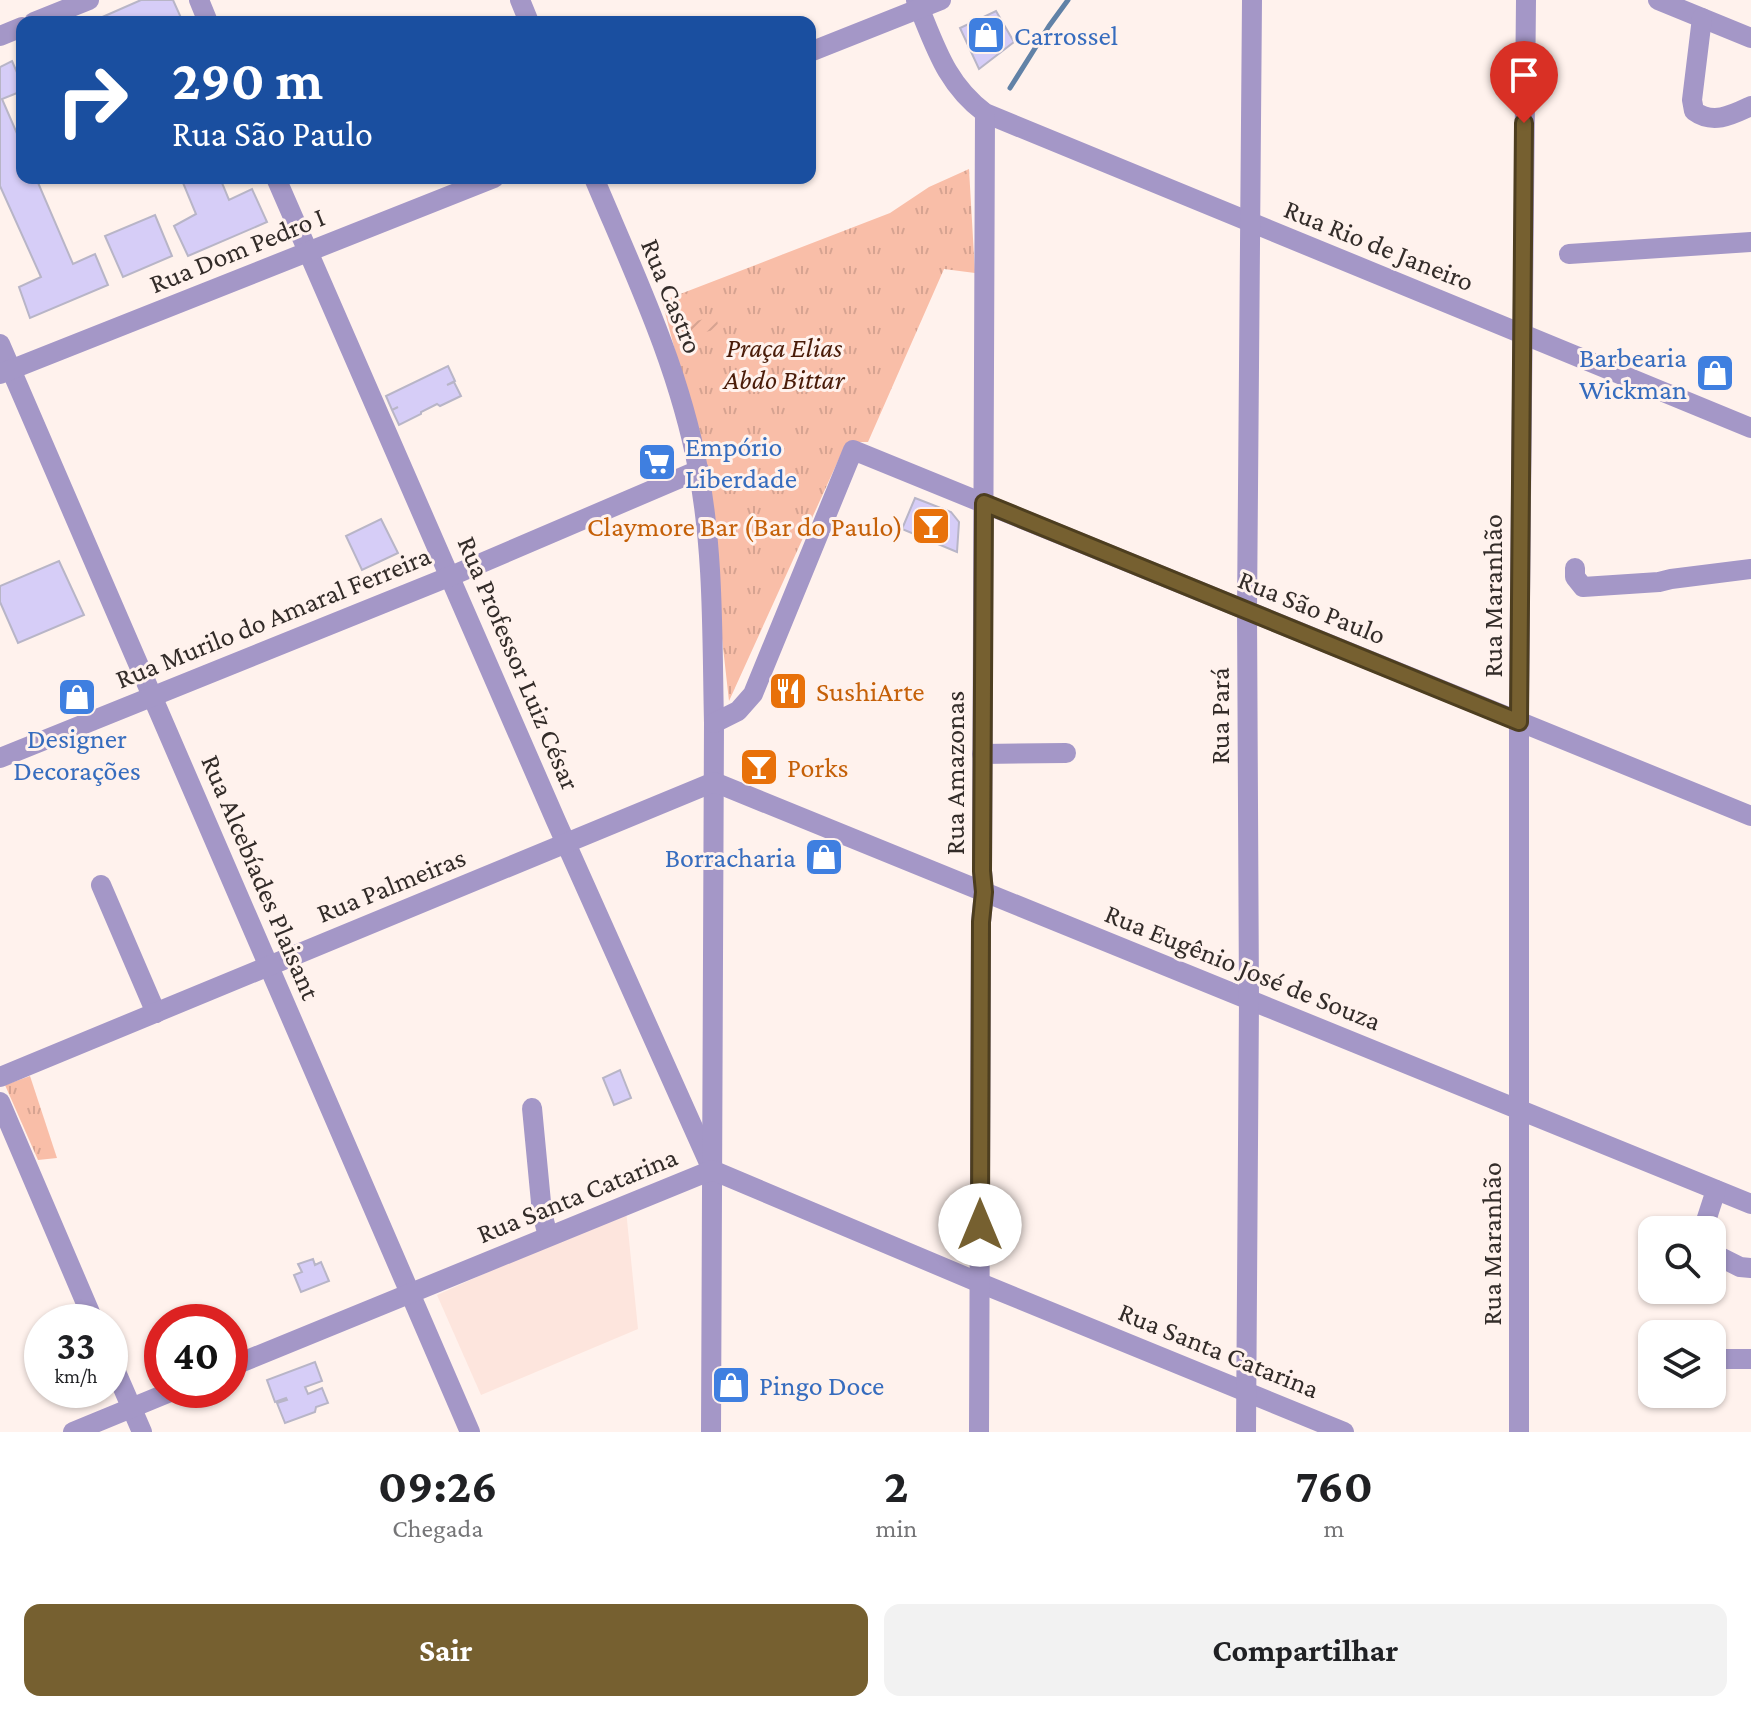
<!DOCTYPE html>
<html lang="pt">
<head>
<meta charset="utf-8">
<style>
	body { margin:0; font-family:"Crimson Pro",serif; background:#f2f2f2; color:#202124; height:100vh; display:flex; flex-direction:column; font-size:30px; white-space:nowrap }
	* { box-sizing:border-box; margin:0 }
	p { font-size:26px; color:#757577 }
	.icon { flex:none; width:44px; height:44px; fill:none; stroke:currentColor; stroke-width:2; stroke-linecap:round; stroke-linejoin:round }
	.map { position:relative; height:1432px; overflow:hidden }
	.drawer { display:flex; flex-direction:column; background:#fff; flex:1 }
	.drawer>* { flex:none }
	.banner { position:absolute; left:16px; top:16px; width:800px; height:168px; border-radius:16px; box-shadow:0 2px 6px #0004; background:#1a4fa0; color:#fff; overflow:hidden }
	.fabs { position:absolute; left:1638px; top:1216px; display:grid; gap:16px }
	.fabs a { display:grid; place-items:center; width:88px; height:88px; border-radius:16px; background:#fff; box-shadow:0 2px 6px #0004; font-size:40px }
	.speed { position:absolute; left:24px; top:1304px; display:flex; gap:16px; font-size:40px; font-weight:700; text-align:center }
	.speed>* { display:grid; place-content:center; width:104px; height:104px; border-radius:50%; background:#fff; box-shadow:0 2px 6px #0004; line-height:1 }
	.speed small { font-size:20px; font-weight:400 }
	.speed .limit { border:12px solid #d22; background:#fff; color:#111 }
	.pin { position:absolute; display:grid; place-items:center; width:68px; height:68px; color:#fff; margin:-82px -34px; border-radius:50% 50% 50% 0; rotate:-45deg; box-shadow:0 0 8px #0007 }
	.pin .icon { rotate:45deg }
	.me { position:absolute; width:88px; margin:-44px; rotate:0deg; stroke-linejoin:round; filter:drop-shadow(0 0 6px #0008) }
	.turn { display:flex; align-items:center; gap:28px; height:168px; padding:0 24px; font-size:36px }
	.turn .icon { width:104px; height:104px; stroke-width:2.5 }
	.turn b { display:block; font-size:56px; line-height:68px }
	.eta { display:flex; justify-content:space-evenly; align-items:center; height:136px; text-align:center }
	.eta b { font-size:48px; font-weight:700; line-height:56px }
	.action { display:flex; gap:16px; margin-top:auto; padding:16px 24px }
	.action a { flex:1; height:92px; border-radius:16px; background:#766030; color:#fff; font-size:32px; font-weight:700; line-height:92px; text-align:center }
	.action a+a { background:#f2f2f2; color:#202124 }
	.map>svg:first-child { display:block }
</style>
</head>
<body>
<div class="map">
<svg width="1751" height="1432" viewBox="0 0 1751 1432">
	<defs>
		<pattern id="park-tufts" width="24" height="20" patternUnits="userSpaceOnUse" patternTransform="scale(2)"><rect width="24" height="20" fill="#f9bea8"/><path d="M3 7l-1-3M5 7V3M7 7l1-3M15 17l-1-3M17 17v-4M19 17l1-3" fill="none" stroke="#d6a391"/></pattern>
		<pattern id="garden-furrows" width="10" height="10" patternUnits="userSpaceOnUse" patternTransform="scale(2)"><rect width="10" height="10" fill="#f9bea8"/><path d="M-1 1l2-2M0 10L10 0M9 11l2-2" fill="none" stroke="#d6a391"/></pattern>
	</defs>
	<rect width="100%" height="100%" fill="#fff2ed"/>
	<path fill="#fde5dd" d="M626 1210 638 1329 481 1395 437 1295Z"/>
	<g fill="url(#park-tufts)">
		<path d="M969 169 975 273 944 269 868 442H849L842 452 729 701 701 450 662 301 890 213 929 187Z"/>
		<path d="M30 1076 57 1158 38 1160 5 1085Z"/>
	</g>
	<path fill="url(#garden-furrows)" d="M716 316 719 329 686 336 684 324Z"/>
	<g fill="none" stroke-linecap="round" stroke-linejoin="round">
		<path stroke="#6182a7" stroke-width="5" d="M1010 88 1049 26 1068 0"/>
	</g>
	<g fill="#d6cdf7" stroke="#b8b5c7" stroke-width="2">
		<path d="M141 0H173L182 20 178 22H91Z"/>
		<path d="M996 11 1014 42 979 69 960 28Z"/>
		<path d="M12 61 22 84V91L2 99 22 145V178H36L73 264 95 254 108 285 30 318 19 287 41 277 0 186V67Z"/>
		<path d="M181 178H220L229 200 252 189 267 222 188 256 174 226 196 214Z"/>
		<path d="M155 215 172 256 123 277 105 236Z"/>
		<path d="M448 366 455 381 447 385 454 382 461 396 440 406 437 404 421 412V414L399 425 392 410 398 407 392 410 386 396Z"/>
		<path d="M915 498 951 512 959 522 957 552 902 529Z"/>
		<path d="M381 519 398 553 362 570 346 536Z"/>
		<path d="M59 561 84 615 18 643 0 602V586Z"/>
		<path d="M620 1070 631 1098 614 1105 603 1078Z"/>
		<path d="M313 1259 315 1265 321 1262 329 1281 301 1292 294 1275 302 1272 298 1264Z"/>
		<path d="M315 1362 322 1381 305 1387 308 1394 322 1388 328 1403 316 1407 315 1412 285 1423 277 1403 287 1400 286 1398 275 1402 267 1380Z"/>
	</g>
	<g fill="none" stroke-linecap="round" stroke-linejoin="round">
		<g stroke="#a497c7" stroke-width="20">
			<path d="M199 0 208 22"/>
			<path d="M520 0 529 22"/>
			<path d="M916 0C935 45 945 83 985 113L1751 428"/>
			<path d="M1658 0 1751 38"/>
			<path d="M1702 18 1692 100 1694 111C1713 125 1732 115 1751 106"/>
			<path d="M34 22 89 0"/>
			<path d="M0 36 22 27"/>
			<path d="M810 52 941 0"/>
			<path d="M276 178 556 821 709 1163"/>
			<path d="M594 178C634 273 679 367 698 469 714 552 712 638 714 723L711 1432"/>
			<path d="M1569 254 1751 242"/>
			<path d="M0 344 470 1432"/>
			<path d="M0 374 494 178"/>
			<path d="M1575 568V577L1583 587 1659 582 1671 579 1751 569"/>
			<path d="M714 723 738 711 753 694 853 450 1751 816"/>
			<path d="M982 754 1066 753"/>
			<path d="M0 758 451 576 699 470"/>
			<path d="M101 885 156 1013"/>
			<path d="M0 1077 714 782 1751 1204"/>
			<path d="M0 1102 94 1322"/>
			<path d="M532 1108 542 1213 548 1236"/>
			<path d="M1703 1230 1716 1190"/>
			<path d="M1712 1253 1740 1267 1751 1268"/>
			<path d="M110 1358 142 1432"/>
			<path d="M1712 1359H1751"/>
			<path d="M230 1367 712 1170 980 1283 1344 1432"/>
			<path d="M73 1432 175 1390"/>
			<path d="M979 1432 981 922 984 892 982 871 985 113"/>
			<path d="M1246 1432 1249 1000 1247 611 1252 0"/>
			<path d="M1519 1432V697L1526 0"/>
		</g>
	</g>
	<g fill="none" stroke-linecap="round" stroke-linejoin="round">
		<g stroke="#4d3e1f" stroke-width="20">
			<path id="route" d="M980 1225 981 922 984 892 982 871 984 503 1519 722 1524 123"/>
		</g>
		<use href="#route" stroke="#766030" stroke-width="14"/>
	</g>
	<defs>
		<g id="shop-square" transform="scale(2)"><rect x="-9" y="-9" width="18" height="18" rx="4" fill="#3f7fe0" stroke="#fff2ed"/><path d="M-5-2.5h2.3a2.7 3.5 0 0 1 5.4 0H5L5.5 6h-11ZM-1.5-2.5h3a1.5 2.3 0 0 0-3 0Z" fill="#fff"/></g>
		<g id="supermarket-square" transform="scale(2)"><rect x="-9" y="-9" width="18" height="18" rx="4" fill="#3f7fe0" stroke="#fff2ed"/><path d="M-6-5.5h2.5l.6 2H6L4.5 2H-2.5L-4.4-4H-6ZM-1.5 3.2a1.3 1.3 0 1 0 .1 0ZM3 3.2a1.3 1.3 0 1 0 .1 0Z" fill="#fff"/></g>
		<g id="bar-square" transform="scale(2)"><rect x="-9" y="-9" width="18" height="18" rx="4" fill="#e8710a" stroke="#fff2ed"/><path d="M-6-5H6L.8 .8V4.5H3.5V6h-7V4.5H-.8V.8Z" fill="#fff"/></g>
		<g id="restaurant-square" transform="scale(2)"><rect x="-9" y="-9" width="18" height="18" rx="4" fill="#e8710a" stroke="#fff2ed"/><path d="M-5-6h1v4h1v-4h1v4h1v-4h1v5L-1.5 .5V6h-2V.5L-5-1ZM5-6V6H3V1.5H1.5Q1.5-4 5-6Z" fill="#fff"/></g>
	</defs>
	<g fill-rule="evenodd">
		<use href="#shop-square" x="986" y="35"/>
		<use href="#shop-square" x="1715" y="373"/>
		<use href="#supermarket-square" x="657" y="462"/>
		<use href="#bar-square" x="931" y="526"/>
		<use href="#restaurant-square" x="788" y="691"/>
		<use href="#shop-square" x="77" y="697"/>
		<use href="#bar-square" x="759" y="767"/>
		<use href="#shop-square" x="824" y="857"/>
		<use href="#shop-square" x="731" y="1385"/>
	</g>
	<g text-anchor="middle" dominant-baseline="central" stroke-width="6" stroke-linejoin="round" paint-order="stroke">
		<g font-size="28" fill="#366cbe" stroke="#fff2ed" text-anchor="start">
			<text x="1014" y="35">Carrossel</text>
			<text x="1687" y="357" text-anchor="end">Barbearia<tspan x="1687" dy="32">Wickman</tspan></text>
			<text x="685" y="446">Empório<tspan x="685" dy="32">Liberdade</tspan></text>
			<text x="77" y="738" text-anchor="middle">Designer<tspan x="77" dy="32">Decorações</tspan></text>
			<text x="796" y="857" text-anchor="end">Borracharia</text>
			<text x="759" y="1385">Pingo Doce</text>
		</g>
		<g font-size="28" fill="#332c29" stroke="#fff2ed">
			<text transform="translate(1379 245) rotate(22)">Rua Rio de Janeiro</text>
			<text transform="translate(237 250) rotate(-22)">Rua Dom Pedro I</text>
			<text transform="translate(672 296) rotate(68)">Rua Castro</text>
			<text transform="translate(1492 596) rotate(-90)">Rua Maranhão</text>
			<text transform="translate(1312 607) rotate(22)">Rua São Paulo</text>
			<text transform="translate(273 617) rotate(-22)">Rua Murilo do Amaral Ferreira</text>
			<text transform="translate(519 663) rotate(67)">Rua Professor Luiz César</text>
			<text transform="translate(1219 716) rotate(-90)">Rua Pará</text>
			<text transform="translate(954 773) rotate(-90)">Rua Amazonas</text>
			<text transform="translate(261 877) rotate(67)">Rua Alcebíades Plaisant</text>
			<text transform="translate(391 885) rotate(-22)">Rua Palmeiras</text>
			<text transform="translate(1243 967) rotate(22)">Rua Eugênio José de Souza</text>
			<text transform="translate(577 1195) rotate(-22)">Rua Santa Catarina</text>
			<text transform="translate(1491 1244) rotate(-90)">Rua Maranhão</text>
			<text transform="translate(1219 1350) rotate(22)">Rua Santa Catarina</text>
		</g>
		<g font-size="28" font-style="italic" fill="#491b08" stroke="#fff2ed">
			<text x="784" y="347">Praça Elias<tspan x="784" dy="32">Abdo Bittar</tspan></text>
		</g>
		<g font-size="28" fill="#c56008" stroke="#fff2ed" text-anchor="start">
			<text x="903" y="526" text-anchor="end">Claymore Bar (Bar do Paulo)</text>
			<text x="816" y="691">SushiArte</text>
			<text x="787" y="767">Porks</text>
		</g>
	</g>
</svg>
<div class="fabs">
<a><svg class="icon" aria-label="search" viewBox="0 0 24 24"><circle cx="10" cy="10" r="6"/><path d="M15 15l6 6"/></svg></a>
<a><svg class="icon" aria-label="layers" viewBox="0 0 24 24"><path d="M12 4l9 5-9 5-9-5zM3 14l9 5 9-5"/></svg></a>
</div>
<div class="speed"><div>33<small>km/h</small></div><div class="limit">40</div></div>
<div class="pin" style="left:1524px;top:123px;background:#d93025"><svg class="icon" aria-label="arrive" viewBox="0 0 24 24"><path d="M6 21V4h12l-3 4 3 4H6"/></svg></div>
<svg class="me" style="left:980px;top:1225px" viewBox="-20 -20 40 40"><circle r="19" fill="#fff"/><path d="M0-13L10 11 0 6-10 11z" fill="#766030"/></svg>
<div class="banner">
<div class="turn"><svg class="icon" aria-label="right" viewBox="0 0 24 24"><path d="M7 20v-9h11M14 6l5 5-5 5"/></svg><div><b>290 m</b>Rua São Paulo</div></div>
</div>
</div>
<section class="drawer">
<div class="eta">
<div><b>09:26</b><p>Chegada</p></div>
<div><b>2</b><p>min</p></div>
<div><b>760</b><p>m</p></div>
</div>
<div class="action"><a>Sair</a><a>Compartilhar</a></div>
</section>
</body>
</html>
